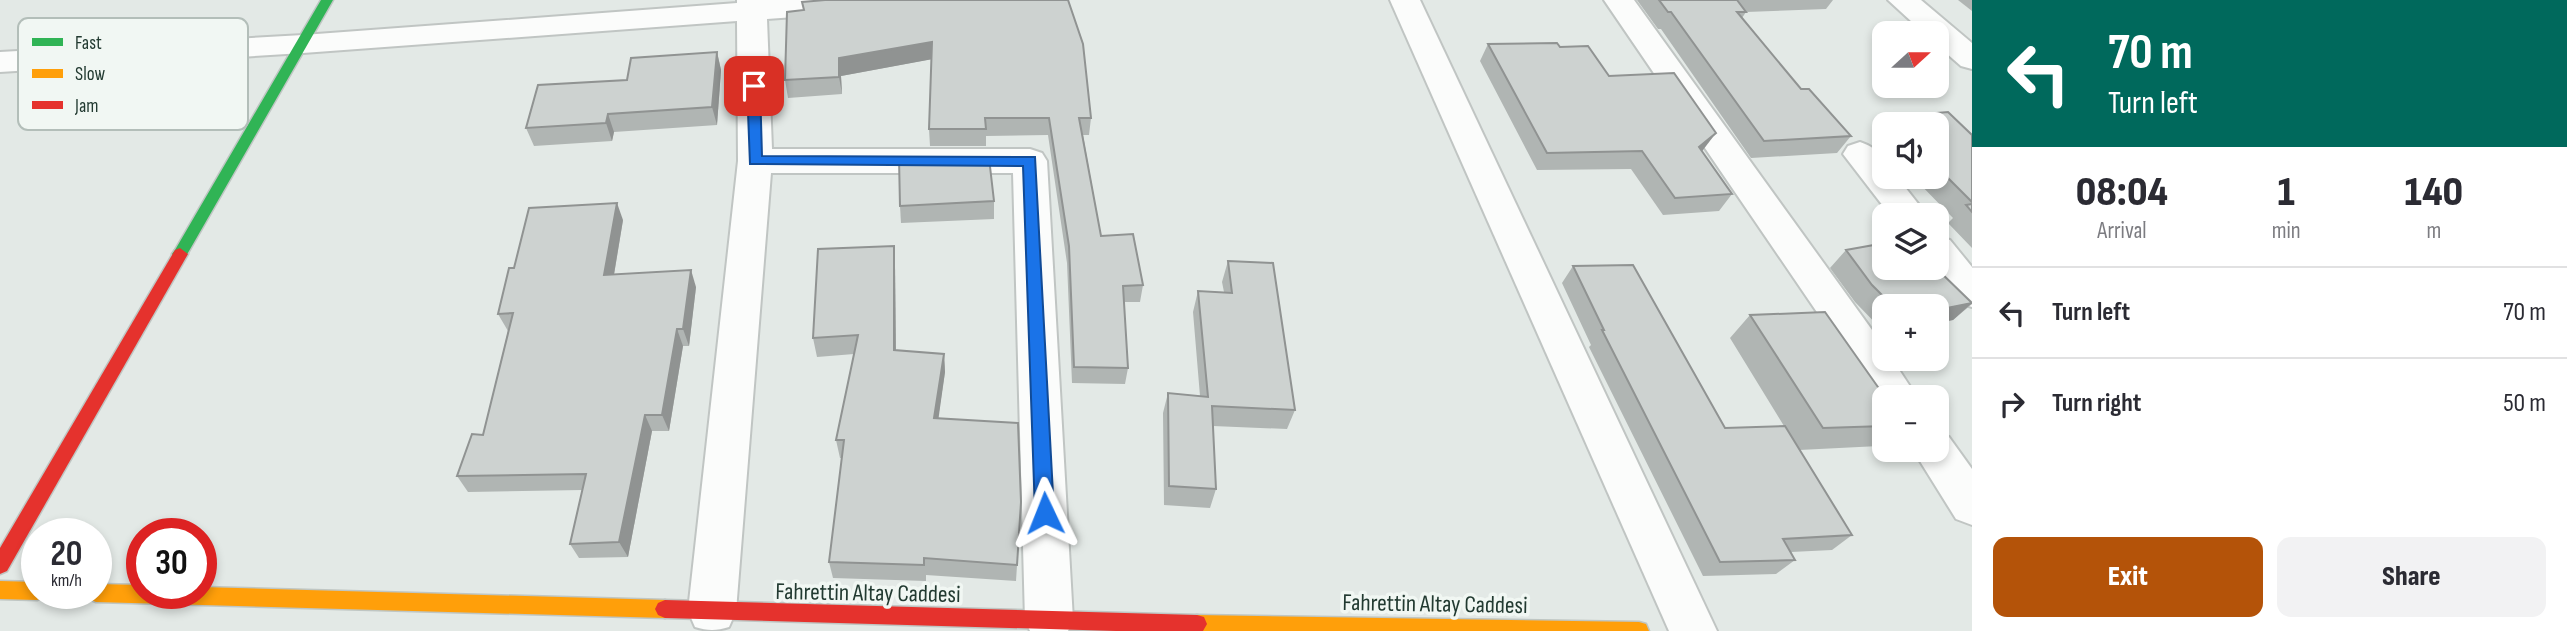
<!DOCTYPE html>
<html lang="en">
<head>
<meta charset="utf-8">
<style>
	body { margin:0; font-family:"Sofia Sans Condensed",sans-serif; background:#f2f2f3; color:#2b2b33; height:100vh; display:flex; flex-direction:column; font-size:26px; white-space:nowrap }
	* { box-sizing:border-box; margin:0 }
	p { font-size:23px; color:#7c7c81 }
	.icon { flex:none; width:38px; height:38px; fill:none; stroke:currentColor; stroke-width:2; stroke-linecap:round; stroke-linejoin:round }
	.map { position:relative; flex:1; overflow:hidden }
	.details { display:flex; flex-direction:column; background:#fff; width:595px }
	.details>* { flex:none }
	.hud { background:#00695c; color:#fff; overflow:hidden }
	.needle { width:46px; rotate:69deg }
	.controls { position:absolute; left:1872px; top:21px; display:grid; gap:14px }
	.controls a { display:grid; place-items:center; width:77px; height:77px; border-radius:14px; background:#fff; box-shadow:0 4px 10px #0003; font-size:35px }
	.speed { position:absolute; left:21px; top:518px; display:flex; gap:14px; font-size:35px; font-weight:700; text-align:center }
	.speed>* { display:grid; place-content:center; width:91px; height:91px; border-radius:50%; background:#fff; box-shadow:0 4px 10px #0003; line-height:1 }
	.speed small { font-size:18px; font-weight:400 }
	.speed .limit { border:10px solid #d22; background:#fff; color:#111 }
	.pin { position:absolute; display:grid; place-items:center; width:60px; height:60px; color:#fff; margin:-30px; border-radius:14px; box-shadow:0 4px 10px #0006 }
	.me { position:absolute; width:77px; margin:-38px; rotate:358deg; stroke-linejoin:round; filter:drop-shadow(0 0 5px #0008) }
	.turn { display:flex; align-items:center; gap:24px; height:147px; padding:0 21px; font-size:32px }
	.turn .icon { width:91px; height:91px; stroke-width:2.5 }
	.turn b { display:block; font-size:49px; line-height:60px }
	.eta { display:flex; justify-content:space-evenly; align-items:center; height:119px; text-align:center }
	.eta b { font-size:42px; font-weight:800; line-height:49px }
	.primary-button { display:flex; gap:14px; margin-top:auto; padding:14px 21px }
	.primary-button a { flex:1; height:80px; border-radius:14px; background:#b45309; color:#fff; font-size:28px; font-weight:800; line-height:80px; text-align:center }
	.primary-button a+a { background:#f2f2f3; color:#2b2b33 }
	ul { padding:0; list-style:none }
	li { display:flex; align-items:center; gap:21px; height:91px; padding:0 21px; border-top:2px solid #e1e1e2 }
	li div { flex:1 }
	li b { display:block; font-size:26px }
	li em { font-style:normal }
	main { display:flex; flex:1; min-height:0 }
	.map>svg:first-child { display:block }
</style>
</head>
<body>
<main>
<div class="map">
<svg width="1972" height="631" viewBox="0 0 1972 631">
	<rect width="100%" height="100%" fill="#e3e9e6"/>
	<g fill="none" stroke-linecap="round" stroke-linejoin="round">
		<g stroke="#c0c5c3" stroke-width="4">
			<g id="street">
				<path d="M737 0H921L916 6 906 9 767 19 772 149H1030L1042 153 1047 161 1073 620 1068 631H1030L1025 620 1013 173H771L736 611 729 627C716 631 708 631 695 627L688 611 738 161 737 21 303 53 0 72V52L303 35 737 3Z"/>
				<path d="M1390 0H1420L1717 631H1669Z"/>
				<path d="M1604 0H1634L1885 348V359H1892L1917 397H1885V410L1883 409Z"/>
				<path d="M1888 0H1921L1972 43V69L1961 66 1937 45V33H1924Z"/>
				<path d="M1860 142C1878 148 1885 158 1885 177H1897L1927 215H1890L1843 154 1848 146Z"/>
				<path d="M1937 237 1950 240 1972 267V307L1959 303 1931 268H1937Z"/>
				<path d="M1937 433 1949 437 1972 469V525L1956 519 1913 450H1937Z"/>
			</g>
		</g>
		<g stroke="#bfc6c3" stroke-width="3">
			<path id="fast" d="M321 0H333L185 258H175L172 254 175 250Z"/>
		</g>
		<g stroke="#bfc6c3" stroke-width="3">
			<g id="slow">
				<path d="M0 581 37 582V593H46L44 597 37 600 0 599Z"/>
				<path d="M96 584 142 585V593H201V587L665 600 672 603 675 609 672 615 665 618 96 602 89 599 87 593H96Z"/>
				<path d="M1197 615 1639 622 1646 624 1649 631H1191L1187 624 1190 617Z"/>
			</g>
		</g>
		<g stroke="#bfc6c3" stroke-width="3">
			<g id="jam">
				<path d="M180 248 188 254 7 571 0 574V548L175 250Z"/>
				<path d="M665 600 1197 615 1204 617 1207 624 1203 631H1116L665 618 658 615 655 609 658 603Z"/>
			</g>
		</g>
		<use href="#street" fill="#fbfcfb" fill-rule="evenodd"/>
		<use href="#fast" fill="#30b455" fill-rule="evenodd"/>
		<use href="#slow" fill="#ff9f0a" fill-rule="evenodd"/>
		<use href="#jam" fill="#e5322d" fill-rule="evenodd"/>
	</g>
	<g fill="#b0b5b3">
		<path d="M1637 0H1833L1826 9 1746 12 1742 18 1801 89 1851 136 1837 153 1751 158 1661 29H1658Z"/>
		<path d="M1958 0H1972V11Z"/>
		<path d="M804 10 1091 118 1089 135H1083L1101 236 1143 285 1140 302H1124L1128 368 1125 384 1072 383 1067 263 1048 135 986 136V146H930L929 129 932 59 841 76 842 94 788 98 785 80Z"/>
		<path d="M1488 44 1560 47 1609 76 1703 150 1702 151 1732 194 1719 211 1663 215 1631 169 1537 170 1480 61Z"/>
		<path d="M717 52 721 70 717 125 614 132 612 141 534 146 526 128 627 80Z"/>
		<path d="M1948 112 1972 135V248L1948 223 1953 218 1913 177H1937V124H1885V147L1873 135 1888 117Z"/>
		<path d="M994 201V219L901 223 900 206Z"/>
		<path d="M623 220 614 275 696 287 689 346H683L669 431H652L628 557 579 558 570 544 582 490 468 492 457 476 483 435 508 331 498 314Z"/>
		<path d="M1885 243V268H1936L1972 304 1953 320 1937 323V306H1885V333L1855 302 1830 268 1846 250Z"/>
		<path d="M1228 261 1295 410 1287 429 1213 426 1216 489 1210 508 1164 505 1163 413 1168 393 1200 396 1193 312 1198 291 1224 292 1222 282Z"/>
		<path d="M895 266 896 350 944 354 945 372 938 418 1021 502 1016 581 926 575V581L833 578 829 562 842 458H840L836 440 854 354 817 357 813 338Z"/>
		<path d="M1573 266 1725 428 1784 426 1730 338 1750 315 1885 397V442L1879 446 1799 450 1852 535 1832 550 1791 552 1795 560 1776 574 1703 576 1589 347 1591 345 1562 283Z"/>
	</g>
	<g fill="#909392">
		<path d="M932 42 933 59 841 76 842 94 839 77V58Z"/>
		<path d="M717 52 721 70 717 125 712 107Z"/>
		<path d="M608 114 614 132 612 141 606 123Z"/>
		<path d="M1716 133 1703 150 1687 164 1699 147Z"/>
		<path d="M617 203 623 220 611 292 604 275Z"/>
		<path d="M894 246 895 266 896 369 894 350Z"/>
		<path d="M691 270 696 287 689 346 683 329Z"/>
		<path d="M1972 303 1953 320 1937 323V310Z"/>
		<path d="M677 329 683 346 669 431 662 415Z"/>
		<path d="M944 354 945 372 936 436 934 418Z"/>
		<path d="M645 415 652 431 628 557 619 542Z"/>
	</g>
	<g fill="#cdd2d0" stroke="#909392" stroke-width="2">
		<path d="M825 0H1068L1083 44 1091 118H1079L1101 236 1133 234 1143 285 1123 286 1128 368 1074 367 1069 246 1049 118H985L986 129H929L932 42 839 58V77L785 80 787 12 804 10 802 2Z"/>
		<path d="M1659 0H1737L1746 12H1737L1801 89H1809L1851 136 1764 141 1671 12H1668Z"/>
		<path d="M1557 43 1560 47 1588 46 1609 76 1674 73 1716 133 1699 147 1732 194 1675 198 1642 151 1547 153 1488 44Z"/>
		<path d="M717 52 712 107 608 114 606 123 526 128 538 85 627 80 631 58Z"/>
		<path d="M1948 112 1972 135V202L1937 167V124H1896L1888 117Z"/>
		<path d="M899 158H989L994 201 900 206Z"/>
		<path d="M617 203 604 275 691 270 683 329H677L662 415H645L619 542 570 544 586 474 457 476 472 434 483 435 513 313 498 314 509 268H514L529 208Z"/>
		<path d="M1972 204V212L1966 205Z"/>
		<path d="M1885 243V268H1936L1972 303 1937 310V306H1893L1872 285 1846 250Z"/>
		<path d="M894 246V350L944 354 934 418 1018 423 1021 502 1017 565 924 558V565L829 562 844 440H836L858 335 813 338 818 249Z"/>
		<path d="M1228 261 1273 263 1295 410 1212 406 1216 489 1169 486 1168 393 1208 397 1198 291 1232 293Z"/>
		<path d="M1633 265 1725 428 1785 426 1852 535 1783 539 1795 560 1720 562 1602 330H1604L1573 266Z"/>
		<path d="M1825 312 1885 397V426L1823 428 1750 315Z"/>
	</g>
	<path fill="#1a73e8" stroke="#114b97" stroke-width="2" d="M754 82 760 86 762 156 1035 157 1054 513 1051 519 1045 521 1038 519 1035 513 1023 166 750 164 747 86Z"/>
	<g text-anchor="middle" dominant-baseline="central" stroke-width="7" stroke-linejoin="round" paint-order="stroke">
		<g font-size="24" fill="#223a31" stroke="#f1f7f3">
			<text transform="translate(868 593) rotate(1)">Fahrettin Altay Caddesi</text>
			<text transform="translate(1435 604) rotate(1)">Fahrettin Altay Caddesi</text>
		</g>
	</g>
	<rect x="18" y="18" width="230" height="112" rx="10" fill="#f1f7f3" stroke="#b3beb9" stroke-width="2"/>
	<rect x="32" y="38" width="31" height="8" fill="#30b455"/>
	<rect x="32" y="69" width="31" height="9" fill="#ff9f0a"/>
	<rect x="32" y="101" width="31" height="8" fill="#e5322d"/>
	<g font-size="19" fill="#223a31">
		<text x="75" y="49">Fast</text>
		<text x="75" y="80">Slow</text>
		<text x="75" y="112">Jam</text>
	</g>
</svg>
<div class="controls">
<a><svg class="needle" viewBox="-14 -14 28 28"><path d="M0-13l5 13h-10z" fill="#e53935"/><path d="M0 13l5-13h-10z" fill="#7c7c81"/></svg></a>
<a><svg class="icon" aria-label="sound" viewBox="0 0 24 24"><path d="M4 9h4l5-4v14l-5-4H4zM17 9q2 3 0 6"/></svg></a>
<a><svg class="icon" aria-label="layers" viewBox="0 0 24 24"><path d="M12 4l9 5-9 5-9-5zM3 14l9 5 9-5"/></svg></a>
<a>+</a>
<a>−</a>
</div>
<div class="speed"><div>20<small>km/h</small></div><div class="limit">30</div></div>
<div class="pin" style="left:754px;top:86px;background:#d93025"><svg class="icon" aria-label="arrive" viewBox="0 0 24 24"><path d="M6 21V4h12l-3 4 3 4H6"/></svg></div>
<svg class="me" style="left:1045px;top:513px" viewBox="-20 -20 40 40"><path d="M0-17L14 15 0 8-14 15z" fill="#1a73e8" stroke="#fff" stroke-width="4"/></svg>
</div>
<section class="details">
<div class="hud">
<div class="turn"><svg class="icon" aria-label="left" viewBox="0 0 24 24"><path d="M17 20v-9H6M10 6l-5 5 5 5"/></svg><div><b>70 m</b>Turn left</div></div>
</div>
<div class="eta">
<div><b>08:04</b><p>Arrival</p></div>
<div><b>1</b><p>min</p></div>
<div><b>140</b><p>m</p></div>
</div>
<ul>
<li><svg class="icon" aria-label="left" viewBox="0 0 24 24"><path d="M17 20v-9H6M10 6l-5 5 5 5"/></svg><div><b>Turn left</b></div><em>70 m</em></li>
<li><svg class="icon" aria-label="right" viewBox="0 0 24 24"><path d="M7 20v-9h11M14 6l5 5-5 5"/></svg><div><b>Turn right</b></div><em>50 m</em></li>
</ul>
<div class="primary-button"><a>Exit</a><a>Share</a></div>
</section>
</main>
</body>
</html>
